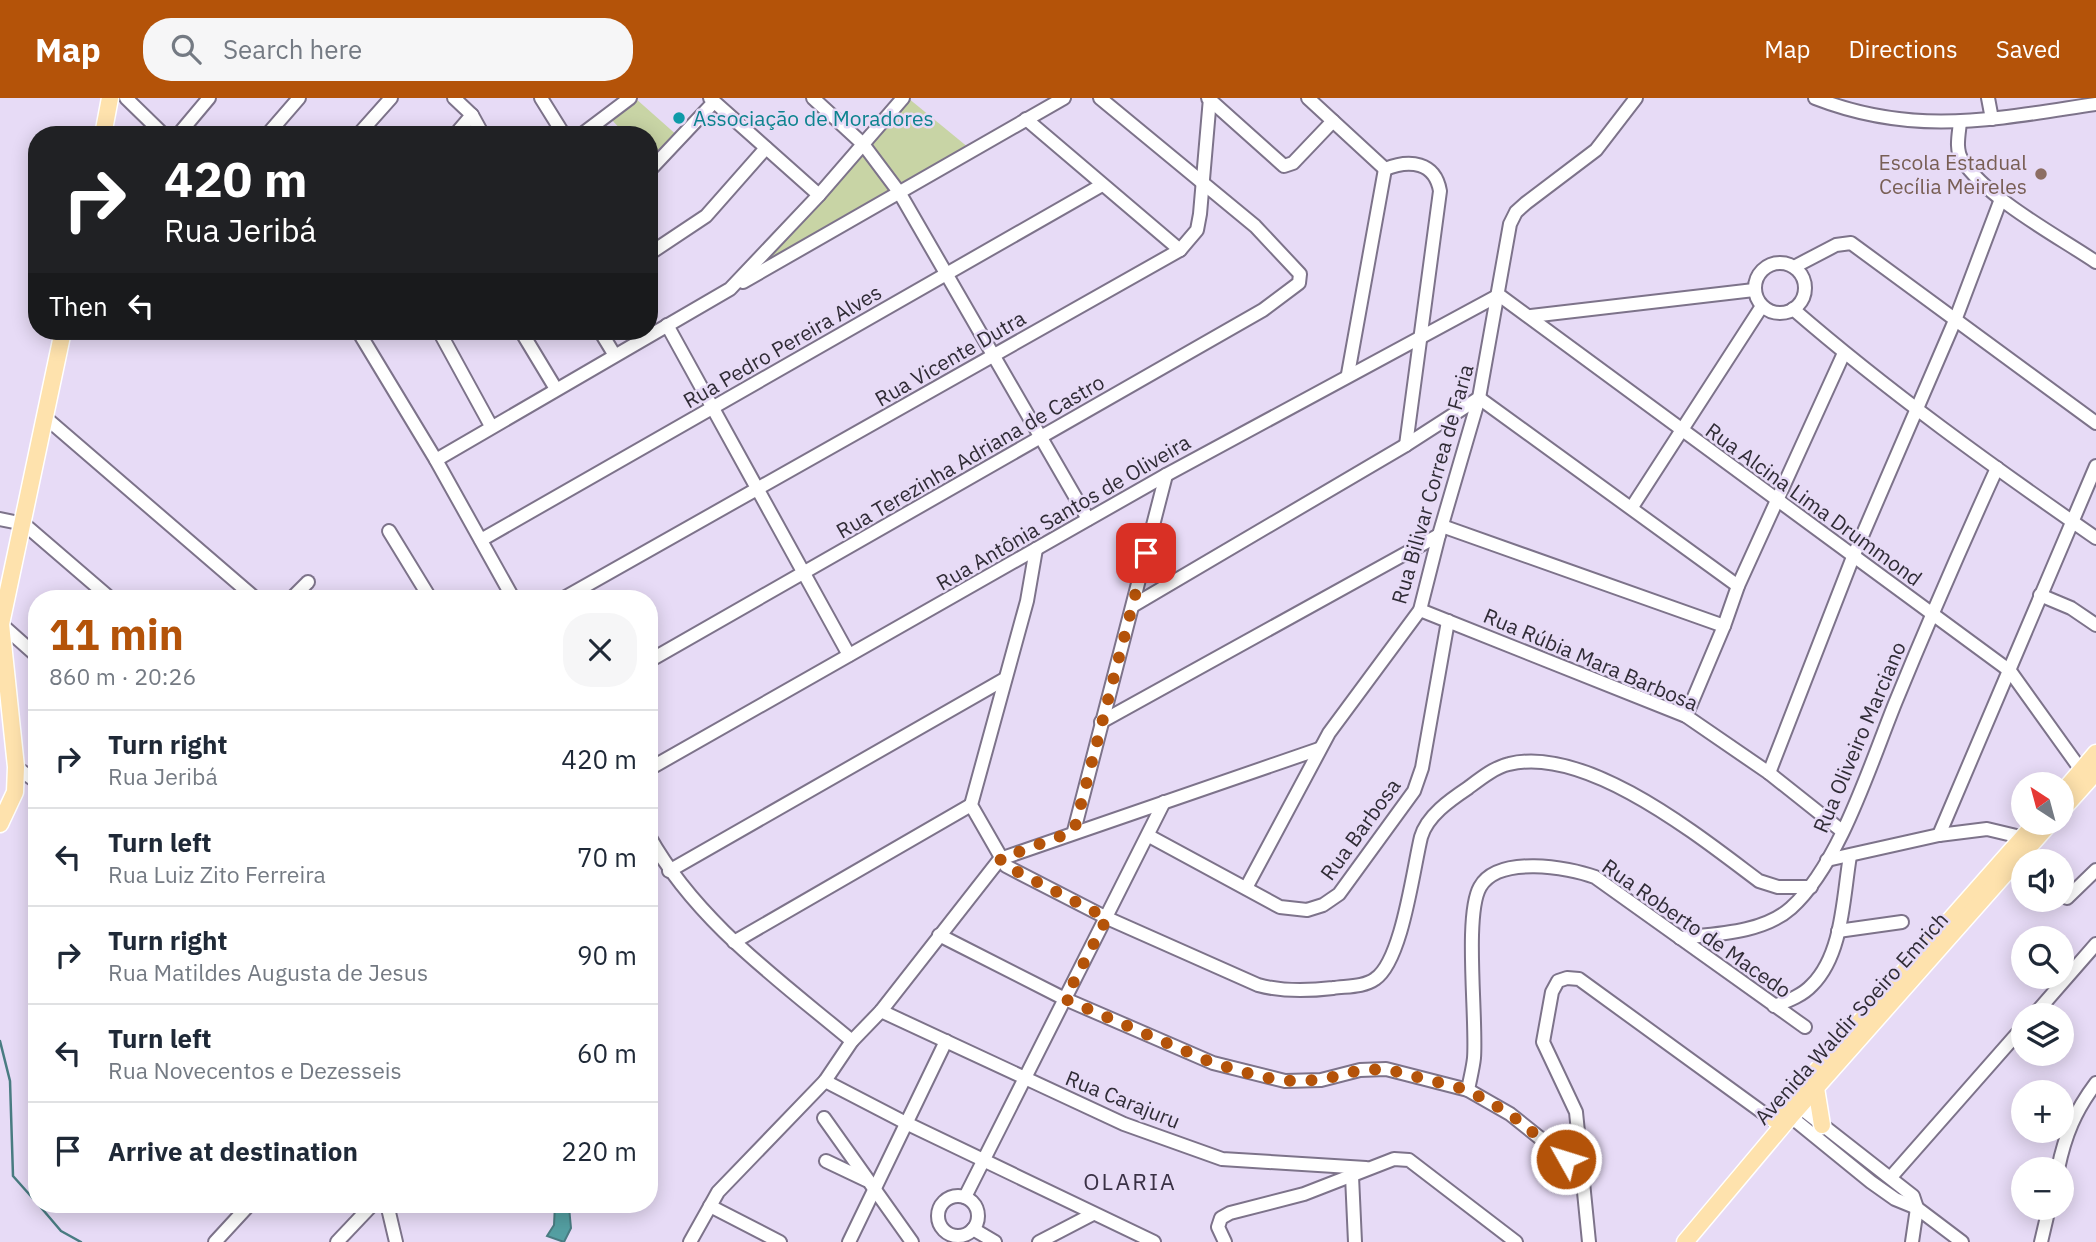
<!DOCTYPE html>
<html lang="en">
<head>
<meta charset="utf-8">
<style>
	body { margin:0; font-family:"IBM Plex Sans",sans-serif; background:#f6f6f7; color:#1f2937; height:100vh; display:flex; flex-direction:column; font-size:26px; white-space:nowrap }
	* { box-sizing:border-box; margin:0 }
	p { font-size:23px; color:#747a83 }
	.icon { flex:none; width:38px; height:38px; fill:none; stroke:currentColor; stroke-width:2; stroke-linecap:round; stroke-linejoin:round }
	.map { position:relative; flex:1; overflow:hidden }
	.details { position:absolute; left:28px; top:492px; width:630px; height:623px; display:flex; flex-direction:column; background:#fff; border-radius:28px; box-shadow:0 4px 18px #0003 }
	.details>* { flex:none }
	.banner { position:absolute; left:28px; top:28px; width:630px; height:214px; border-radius:28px; box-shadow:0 4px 18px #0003; background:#202124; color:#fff; overflow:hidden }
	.needle { width:46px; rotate:324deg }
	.buttons { position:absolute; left:2011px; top:674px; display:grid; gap:14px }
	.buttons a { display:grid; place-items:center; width:63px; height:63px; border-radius:50%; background:#fff; box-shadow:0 4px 18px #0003; font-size:35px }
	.pin { position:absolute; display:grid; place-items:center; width:60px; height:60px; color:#fff; margin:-30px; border-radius:14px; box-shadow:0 4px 10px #0006 }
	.me { position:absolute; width:77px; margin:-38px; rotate:309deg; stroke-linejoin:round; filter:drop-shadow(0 0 5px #0008) }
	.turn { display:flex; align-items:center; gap:24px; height:147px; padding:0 21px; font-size:32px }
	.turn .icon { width:91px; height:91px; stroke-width:2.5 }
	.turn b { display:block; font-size:49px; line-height:60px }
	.then { display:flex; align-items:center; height:66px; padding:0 21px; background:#0003; gap:14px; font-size:26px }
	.round { display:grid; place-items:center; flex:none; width:74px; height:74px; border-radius:28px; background:#f6f6f7 }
	.overview { display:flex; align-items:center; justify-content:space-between; height:119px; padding:0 21px }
	h1 { font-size:42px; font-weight:700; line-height:52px; color:#b45309 }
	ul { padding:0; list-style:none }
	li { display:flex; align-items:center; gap:21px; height:98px; padding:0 21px; border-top:2px solid #e0e1e3 }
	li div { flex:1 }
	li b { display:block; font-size:26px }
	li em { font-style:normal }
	header { display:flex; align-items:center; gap:42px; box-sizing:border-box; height:98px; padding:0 35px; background:#b45309; color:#fff }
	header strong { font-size:33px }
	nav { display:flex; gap:38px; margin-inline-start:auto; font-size:24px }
	.search { width:490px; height:63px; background:#f6f6f7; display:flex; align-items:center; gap:18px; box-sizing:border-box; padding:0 24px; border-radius:28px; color:#747a83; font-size:26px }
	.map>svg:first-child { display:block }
</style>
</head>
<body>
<header>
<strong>Map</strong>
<div class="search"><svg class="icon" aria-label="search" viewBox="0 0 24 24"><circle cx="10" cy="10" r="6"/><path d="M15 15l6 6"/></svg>Search here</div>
<nav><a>Map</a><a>Directions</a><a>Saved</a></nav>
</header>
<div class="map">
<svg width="2096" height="1144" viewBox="0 0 2096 1144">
	<rect width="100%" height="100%" fill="#e7dbf6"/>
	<g fill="#c8d4a5">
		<path d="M635 0 679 39 653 66 649 62V37H626L610 20Z"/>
		<path d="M908 0 969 50 901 90 868 46Z"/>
		<path d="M863 57 890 91 755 172Z"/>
	</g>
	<path fill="#549fa2" stroke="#497c82" stroke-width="2" d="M555 1106H586L569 1109 571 1130 564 1144 547 1138 554 1127Z"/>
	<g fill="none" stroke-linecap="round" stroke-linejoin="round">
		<g stroke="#497c82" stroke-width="2.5">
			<path d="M0 943 10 983 13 1078 37 1105"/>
			<path d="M38 1106 61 1133 81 1144"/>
		</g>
		<g stroke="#7d738a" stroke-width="16">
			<g id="minor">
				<path d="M126 0 164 37"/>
				<path d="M454 0 472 17 483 37"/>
				<path d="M541 0 564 37"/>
				<path d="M710 0 819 97"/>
				<path d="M813 0 863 46 899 94 1088 421"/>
				<path d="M1208 0 1284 68 1293 65 1333 23"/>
				<path d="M1308 0 1385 71"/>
				<path d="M1815 0C1915 39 1994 21 2096 6"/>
				<path d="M1988 0 1992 21"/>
				<path d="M1026 21 1180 152"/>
				<path d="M1960 24C1959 36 1955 51 1962 62 1989 102 2056 137 2096 164"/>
				<path d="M178 37 209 0"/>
				<path d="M267 37 299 0"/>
				<path d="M358 37 391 0"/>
				<path d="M455 37 472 17"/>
				<path d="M581 37 630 0"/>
				<path d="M1385 71C1410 61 1435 64 1440 93L1406 347"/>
				<path d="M649 73 714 4"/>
				<path d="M649 156 706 118 766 50"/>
				<circle cx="1780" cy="190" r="25"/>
				<path d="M1794 169 1836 147 1851 145 2096 325"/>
				<path d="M743 184 1064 0"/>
				<path d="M1499 197 2010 573 2081 672"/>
				<path d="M1793 211C1889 294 1992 368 2096 440"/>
				<path d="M1531 218 1754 192"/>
				<path d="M667 227 849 557"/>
				<path d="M358 233 436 362 513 500"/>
				<path d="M439 233 491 328"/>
				<path d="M521 233 556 291"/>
				<path d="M600 233 614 256"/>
				<path d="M1348 276 1385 71"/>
				<path d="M46 320 255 500"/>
				<path d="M436 362 730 191 819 97 903 0"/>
				<path d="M1632 409 1762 208"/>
				<path d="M0 421 24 426 110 500"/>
				<path d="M1442 428 1724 528"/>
				<path d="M389 433 430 500"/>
				<path d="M481 442 1102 87"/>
				<path d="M1036 451 1027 503 971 707 1006 768 1107 820 1258 887C1283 894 1308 893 1333 890 1347 888 1364 889 1375 881 1402 863 1413 772 1421 739 1427 718 1450 702 1468 690 1480 681 1495 669 1509 666 1587 647 1700 739 1759 783L1778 789H1811"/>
				<path d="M2040 497 2071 510 2096 527"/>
				<path d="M292 500 308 484"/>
				<path d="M564 500 1180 152 1197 132 1200 116 1210 0"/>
				<path d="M1134 507 1406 347 1479 300 1738 488"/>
				<path d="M1420 512 1686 618 1769 675 1842 733"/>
				<path d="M1 526 37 558"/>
				<path d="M649 563 1263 212 1299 185 1300 176 1255 128 1100 0"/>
				<path d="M1686 618 1724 528 1738 488 1844 255"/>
				<path d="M1101 624 1439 437"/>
				<path d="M16 669 37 684"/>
				<path d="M649 671 1166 377 1499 197"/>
				<path d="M1769 675 1853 459 1956 220 2001 101"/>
				<path d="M1074 733 1166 377"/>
				<path d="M1939 737 2096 368"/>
				<path d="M649 738C697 824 778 881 852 943"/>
				<path d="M1149 738 1280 809 1307 812 1323 807 1339 796 1414 693 1422 670 1448 523"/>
				<path d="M1827 762 1939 737 1987 731 2029 741"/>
				<path d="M669 773 1003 582"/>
				<path d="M1246 790 1329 635 1420 512 1439 437 1479 300 1510 126 1516 114 1526 105 1596 52 1636 0"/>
				<path d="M2067 800 2096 772"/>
				<path d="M1838 833 1902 824"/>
				<path d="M939 837 1065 901 1213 965 1285 983 1321 982 1360 972 1386 971 1468 992 1510 1016 1585 1076"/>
				<path d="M1680 840C1716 836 1763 835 1791 810 1840 766 1871 664 1896 603 1928 525 1962 447 1997 370"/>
				<path d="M734 844 971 707"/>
				<path d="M1774 908C1787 903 1802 898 1812 887 1843 856 1843 799 1850 758"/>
				<path d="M881 913 1124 1026 1222 1061 1366 1070"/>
				<path d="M2034 917 2096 846"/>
				<path d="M825 983 906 1025 1154 1144"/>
				<path d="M1468 992C1470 981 1473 970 1474 960 1477 922 1464 817 1480 789 1498 757 1568 769 1595 779L1805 929"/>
				<path d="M1793 1004 1913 1098 1917 1110 1912 1144"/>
				<path d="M1785 1014 1871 1084 1895 1101 1917 1110 1962 1144"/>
				<path d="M824 1020 912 1144"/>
				<path d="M826 1063 866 1082"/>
				<path d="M2058 1071C2065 1037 2075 1013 2096 985"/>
				<path d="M1352 1078 1355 1144"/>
				<path d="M1891 1079 2023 929"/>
				<circle cx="958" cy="1118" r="20"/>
				<path d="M965 1099 1164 704"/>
				<path d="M387 1106 396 1144"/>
				<path d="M710 1108 780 1144"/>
				<path d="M973 1131 995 1144"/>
				<path d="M215 1144 250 1106"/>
				<path d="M337 1144 373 1106"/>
				<path d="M690 1144 718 1094 825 983 852 943 881 913 1000 761 1319 651"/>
				<path d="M849 1144 946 943"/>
				<path d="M1039 1144 1093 1116"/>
				<path d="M1225 1144 1218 1129 1221 1120 1230 1115 1304 1096 1394 1061 1409 1062 1516 1144"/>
				<path d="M1589 1144 1576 1014 1543 944 1552 894 1558 883 1567 880 1579 881 1773 1022"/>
				<path d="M2041 1144 2049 1110"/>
			</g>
		</g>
		<g stroke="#fff" stroke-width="19">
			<g id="major">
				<path d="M103 37 110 0"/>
				<path d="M2062 695 2096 655"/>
				<path d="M2062 712 2096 674"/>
				<path d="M0 726 15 694 16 669 1 526 63 233"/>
				<path d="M1816 990 1822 1027"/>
				<path d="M1774 1021 2032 729"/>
				<path d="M1685 1144 1790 1019 2051 724"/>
			</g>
		</g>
		<use href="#minor" stroke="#fff" stroke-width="12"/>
		<use href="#major" stroke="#fee2ad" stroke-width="16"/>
	</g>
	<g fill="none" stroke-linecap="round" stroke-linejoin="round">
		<path stroke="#b45309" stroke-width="12" stroke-dasharray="0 21.6" d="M1146 455 1074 733 1000 761 1006 768 1107 820 1065 901 1213 965 1258 978 1285 983 1321 982 1360 972 1386 971 1468 992 1510 1016 1566 1061"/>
	</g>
	<circle fill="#0f9aa8" stroke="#e7dbf6" stroke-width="2.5" cx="679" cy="20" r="7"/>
	<circle fill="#8d6e63" stroke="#e7dbf6" stroke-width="2.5" cx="2041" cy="76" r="7"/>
	<g text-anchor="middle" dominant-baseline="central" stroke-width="5" stroke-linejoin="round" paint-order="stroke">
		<g font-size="21" fill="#0d838f" stroke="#e7dbf6" text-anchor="start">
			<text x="693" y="20">Associação de Moradores</text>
		</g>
		<g font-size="21" fill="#785e54" stroke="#e7dbf6" text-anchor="end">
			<text x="2027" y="64">Escola Estadual<tspan x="2027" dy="24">Cecília Meireles</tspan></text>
		</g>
		<g font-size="21" fill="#302c36" stroke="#e7dbf6">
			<text transform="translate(782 248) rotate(-30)">Rua Pedro Pereira Alves</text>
			<text transform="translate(950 260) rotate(-30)">Rua Vicente Dutra</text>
			<text transform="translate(970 358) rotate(-30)">Rua Terezinha Adriana de Castro</text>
			<text transform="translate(1432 386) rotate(-74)">Rua Bilivar Correa de Faria</text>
			<text transform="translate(1814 406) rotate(36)">Rua Alcina Lima Drummond</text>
			<text transform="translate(1063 414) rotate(-30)">Rua Antônia Santos de Oliveira</text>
			<text transform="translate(1591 561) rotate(23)">Rua Rúbia Mara Barbosa</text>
			<text transform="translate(1859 639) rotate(-67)">Rua Oliveiro Marciano</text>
			<text transform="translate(1360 731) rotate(-54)">Rua Barbosa</text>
			<text transform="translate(1697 830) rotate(35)">Rua Roberto de Macedo</text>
			<text transform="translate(1851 920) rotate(-48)">Avenida Waldir Soeiro Emrich</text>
			<text transform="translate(1123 1001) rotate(22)">Rua Carajuru</text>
		</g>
		<g font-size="23" letter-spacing="2" fill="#3a3145" stroke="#e7dbf6">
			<text x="1130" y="1083">OLARIA</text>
		</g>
	</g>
</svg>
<div class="buttons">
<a><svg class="needle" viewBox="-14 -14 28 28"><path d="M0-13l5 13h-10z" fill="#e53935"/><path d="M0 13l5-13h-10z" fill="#747a83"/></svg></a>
<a><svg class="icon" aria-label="sound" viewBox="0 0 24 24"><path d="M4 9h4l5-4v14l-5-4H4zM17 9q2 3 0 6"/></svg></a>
<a><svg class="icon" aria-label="search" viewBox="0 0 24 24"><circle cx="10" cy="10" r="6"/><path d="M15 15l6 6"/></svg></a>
<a><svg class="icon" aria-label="layers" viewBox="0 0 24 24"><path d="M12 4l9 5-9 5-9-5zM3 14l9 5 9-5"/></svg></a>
<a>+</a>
<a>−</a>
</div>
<div class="pin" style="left:1146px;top:455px;background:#d93025"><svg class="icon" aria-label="arrive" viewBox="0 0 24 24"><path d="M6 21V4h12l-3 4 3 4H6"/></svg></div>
<svg class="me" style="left:1566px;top:1061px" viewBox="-20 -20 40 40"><circle r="17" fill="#b45309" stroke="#fff" stroke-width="3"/><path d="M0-11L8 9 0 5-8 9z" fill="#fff"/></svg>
<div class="banner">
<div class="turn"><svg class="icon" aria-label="right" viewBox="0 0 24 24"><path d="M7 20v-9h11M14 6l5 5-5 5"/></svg><div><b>420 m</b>Rua Jeribá</div></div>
<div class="then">Then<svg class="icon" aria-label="left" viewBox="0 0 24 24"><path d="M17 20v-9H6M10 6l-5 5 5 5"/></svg></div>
</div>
<section class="details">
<div class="overview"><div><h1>11 min</h1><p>860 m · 20:26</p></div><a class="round"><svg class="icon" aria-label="close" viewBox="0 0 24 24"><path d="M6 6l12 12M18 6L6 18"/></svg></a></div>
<ul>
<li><svg class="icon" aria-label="right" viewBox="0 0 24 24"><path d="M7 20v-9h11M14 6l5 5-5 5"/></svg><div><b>Turn right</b><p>Rua Jeribá</p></div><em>420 m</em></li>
<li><svg class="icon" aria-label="left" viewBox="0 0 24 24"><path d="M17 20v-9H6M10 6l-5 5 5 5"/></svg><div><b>Turn left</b><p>Rua Luiz Zito Ferreira</p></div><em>70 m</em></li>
<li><svg class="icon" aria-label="right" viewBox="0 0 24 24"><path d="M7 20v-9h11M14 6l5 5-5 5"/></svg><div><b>Turn right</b><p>Rua Matildes Augusta de Jesus</p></div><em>90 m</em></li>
<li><svg class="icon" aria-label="left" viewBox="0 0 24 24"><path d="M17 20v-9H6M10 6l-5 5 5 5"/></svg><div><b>Turn left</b><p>Rua Novecentos e Dezesseis</p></div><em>60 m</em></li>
<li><svg class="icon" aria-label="arrive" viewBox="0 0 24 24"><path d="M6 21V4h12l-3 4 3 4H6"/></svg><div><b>Arrive at destination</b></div><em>220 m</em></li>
</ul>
</section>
</div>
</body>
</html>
